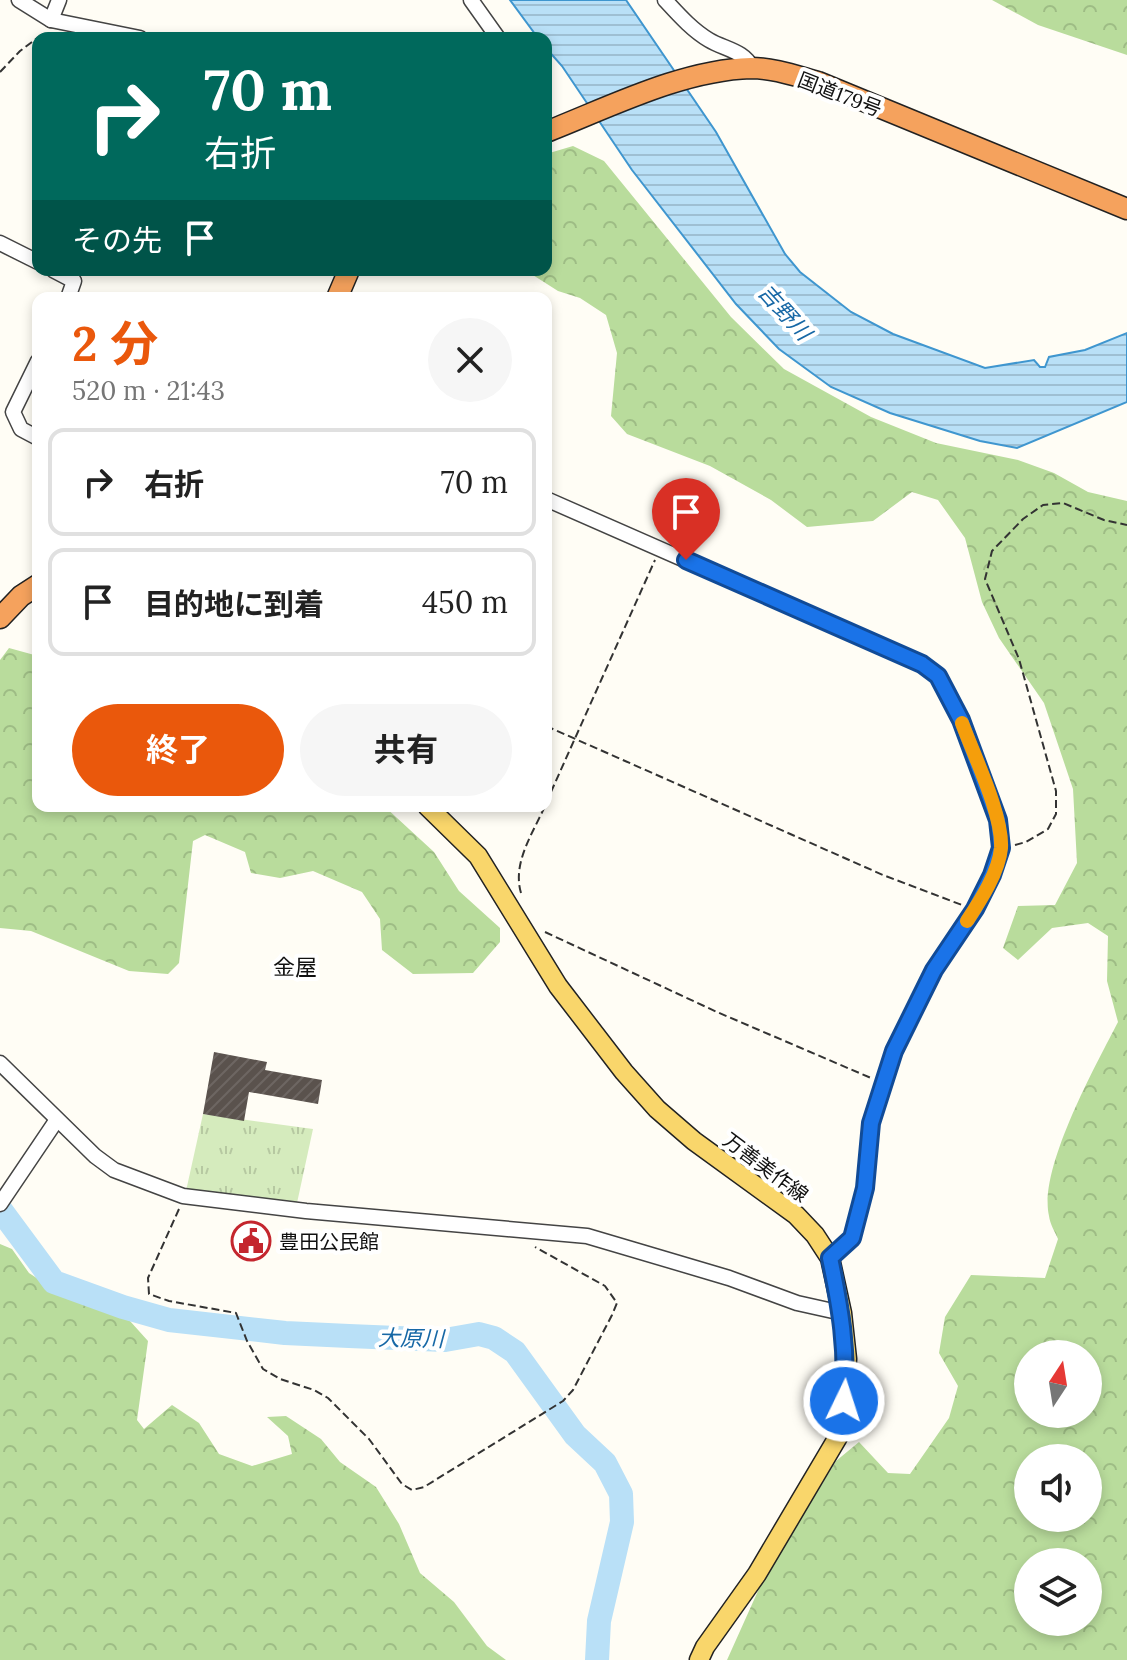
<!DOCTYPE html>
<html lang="ja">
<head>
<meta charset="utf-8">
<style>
	body { margin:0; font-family:Lora,"Noto Sans JP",serif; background:#f6f6f6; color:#222; height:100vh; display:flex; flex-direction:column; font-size:30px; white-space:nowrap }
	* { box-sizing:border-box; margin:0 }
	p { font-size:26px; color:#767676 }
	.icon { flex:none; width:44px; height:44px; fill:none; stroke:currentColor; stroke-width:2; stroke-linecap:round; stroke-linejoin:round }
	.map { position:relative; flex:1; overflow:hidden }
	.side { position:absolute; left:32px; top:292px; width:520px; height:520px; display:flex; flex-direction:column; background:#fff; border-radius:16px; box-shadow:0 4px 12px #0003 }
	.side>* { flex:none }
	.top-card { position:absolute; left:32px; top:32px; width:520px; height:244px; border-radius:16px; box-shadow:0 4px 12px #0003; background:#00695c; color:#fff; overflow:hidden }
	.needle { width:52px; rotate:12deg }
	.buttons { position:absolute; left:1014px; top:1340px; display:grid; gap:16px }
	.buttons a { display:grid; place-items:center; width:88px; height:88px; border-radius:50%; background:#fff; box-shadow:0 4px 12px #0003; font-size:40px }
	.pin { position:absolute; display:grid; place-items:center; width:68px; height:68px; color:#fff; margin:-82px -34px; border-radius:50% 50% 50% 0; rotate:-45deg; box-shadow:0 0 8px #0007 }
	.pin .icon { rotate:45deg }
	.me { position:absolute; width:88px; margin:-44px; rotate:4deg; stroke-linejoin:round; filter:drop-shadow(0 0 6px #0008) }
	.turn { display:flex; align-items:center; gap:28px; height:168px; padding:0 40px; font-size:36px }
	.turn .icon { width:104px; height:104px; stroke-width:2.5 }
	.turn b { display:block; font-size:56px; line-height:68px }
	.then { display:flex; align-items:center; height:76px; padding:0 40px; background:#0003; gap:16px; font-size:30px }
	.round { display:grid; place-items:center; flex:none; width:84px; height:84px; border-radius:42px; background:#f6f6f6 }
	.head { display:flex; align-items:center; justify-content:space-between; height:136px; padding:0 40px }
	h1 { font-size:48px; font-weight:700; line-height:60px; color:#ea580c }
	.action { display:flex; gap:16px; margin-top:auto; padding:16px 40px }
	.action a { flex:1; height:92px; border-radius:48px; background:#ea580c; color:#fff; font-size:32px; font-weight:700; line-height:92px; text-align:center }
	.action a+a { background:#f6f6f6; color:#222 }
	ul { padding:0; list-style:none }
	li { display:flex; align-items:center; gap:24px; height:108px; margin:0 16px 12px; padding:0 24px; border:4px solid #e0e0e0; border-radius:16px }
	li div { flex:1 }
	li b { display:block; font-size:30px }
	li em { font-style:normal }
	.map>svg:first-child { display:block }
</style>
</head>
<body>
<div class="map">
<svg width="1127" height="1660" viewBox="0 0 1127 1660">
	<defs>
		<pattern id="forest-crowns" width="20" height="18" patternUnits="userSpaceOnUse" patternTransform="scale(2)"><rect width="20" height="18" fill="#b9dc9c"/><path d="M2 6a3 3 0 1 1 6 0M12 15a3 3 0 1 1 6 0" fill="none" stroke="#9ebc85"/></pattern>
		<pattern id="park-tufts" width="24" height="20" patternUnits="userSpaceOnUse" patternTransform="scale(2)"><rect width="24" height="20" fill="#d5ebbd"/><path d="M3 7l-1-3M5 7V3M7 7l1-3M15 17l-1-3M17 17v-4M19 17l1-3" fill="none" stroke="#b6c8a1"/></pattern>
		<pattern id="water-rules" width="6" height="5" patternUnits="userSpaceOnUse" patternTransform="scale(2)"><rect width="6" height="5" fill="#b9e0f7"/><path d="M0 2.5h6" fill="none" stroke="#9ebfd3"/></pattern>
		<pattern id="building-hatch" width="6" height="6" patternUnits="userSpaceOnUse" patternTransform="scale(2)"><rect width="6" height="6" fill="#5a524d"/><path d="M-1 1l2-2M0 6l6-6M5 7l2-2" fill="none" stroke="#6d6662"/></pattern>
	</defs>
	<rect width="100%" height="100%" fill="#fffdf5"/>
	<g fill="url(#forest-crowns)" fill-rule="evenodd">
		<path d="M992 0H1127V55L1038 25Z"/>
		<path d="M573 146 604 161 731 317 784 369 871 417 936 443 1018 460 1054 473 1088 492 1127 501V1660H727L762 1582 836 1461 859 1442 888 1473 910 1474 949 1418 958 1386 939 1353 945 1317 971 1275 1045 1278 1058 1239C1055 1232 1050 1224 1049 1216 1038 1169 1096 1065 1118 1022L1107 981 1108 936 1088 923 1052 928 1018 960 1003 948 1018 906 1055 905 1077 863 1073 789 1044 703 999 638 982 602 965 538 938 500 912 492 873 521 807 527 771 500 710 466 627 434 611 416 617 353 606 315 580 298 558 291 525 270H546V154ZM1028 1354H1088V1414H1028ZM1028 1458H1088V1518H1028ZM1028 1562H1088V1622H1028Z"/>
		<path d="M9 648 38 656V806H384L434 852 459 891 500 928V942L473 973 413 974 382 950 380 919 362 892 313 871 280 878 251 873 245 852 205 835 193 841 179 963 168 974 129 971 31 931 0 928V660Z"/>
		<path d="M0 1244 12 1249 29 1273 64 1296 130 1321 148 1341 137 1420 144 1429 172 1405 199 1423 219 1454 252 1466 292 1454 288 1436 267 1417 286 1416 321 1439 340 1462 376 1487 399 1524 420 1573 454 1602 487 1646 506 1660H0Z"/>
	</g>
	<path fill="url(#park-tufts)" d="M203 1114 313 1129 297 1203 186 1191Z"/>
	<path fill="url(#water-rules)" stroke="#3f96cf" stroke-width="2" d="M510 0H626L716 132 785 254 800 272 851 312 893 334 985 368 1034 360 1040 367H1045L1049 357 1085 350 1127 333V402L1017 448 980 441 890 413 831 387 779 349 736 304 632 170 562 66 546 48V38H538Z"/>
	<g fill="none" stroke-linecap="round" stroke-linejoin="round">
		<path stroke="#b9e0f7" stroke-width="24" d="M0 1209 54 1282 123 1307 169 1320 285 1333 349 1336 445 1340 479 1334 494 1338 515 1352 575 1435 605 1463 621 1494 622 1522 599 1621 597 1660"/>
	</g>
	<path fill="url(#building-hatch)" d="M214 1052 267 1062 265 1070 322 1080 318 1104 249 1092 244 1121 203 1114Z"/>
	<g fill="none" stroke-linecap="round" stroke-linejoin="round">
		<g stroke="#444" stroke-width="17">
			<g id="minor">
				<path d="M19 0 51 20 140 38"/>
				<path d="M471 0 498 38"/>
				<path d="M665 0C678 14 692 30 709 40 724 49 745 51 752 68"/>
				<path d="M51 20 59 0"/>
				<path d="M0 243 38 262"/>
				<path d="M53 270 74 281 68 298"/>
				<path d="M38 361 13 412 21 429 38 438"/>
				<path d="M546 499 922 664 938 676 961 720 998 820 1001 848 992 875 975 909 934 970 894 1051 871 1123 865 1188 852 1238 830 1258"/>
				<path d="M0 1063 95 1156 114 1170 183 1196 306 1211 587 1236 729 1278 797 1303 842 1313"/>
				<path d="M0 1204 56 1121"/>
			</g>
		</g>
		<g stroke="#222" stroke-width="21">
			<path id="major" d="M427 806 478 856 558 986 624 1072 657 1109 694 1141 796 1215 815 1235 830 1258 842 1313 847 1359 844 1401 838 1437 757 1574 705 1647 699 1660"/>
		</g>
		<g stroke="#222" stroke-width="23">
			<g id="highway">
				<path d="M546 132C610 107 682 70 751 68 774 68 796 76 818 82L1127 209"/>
				<path d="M337 298 349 270"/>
				<path d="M0 618 21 596 38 585"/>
			</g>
		</g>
		<g stroke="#333" stroke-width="2" stroke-dasharray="8 4" stroke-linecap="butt">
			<path d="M0 72 20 51 44 33"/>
			<path d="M546 726 883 875 962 905"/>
			<path d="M546 803 655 560"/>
			<path d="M1015 845 1026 842 1048 829 1056 814V791L1019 659 985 579 992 551 1023 519 1043 505 1063 503 1104 520 1127 525"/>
			<path d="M521 893C512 863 533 833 545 806"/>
			<path d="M545 932 717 1012 871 1078"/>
			<path d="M179 1209 148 1278 149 1294 169 1301 236 1313 247 1341 263 1369 280 1379 314 1390 328 1398 369 1439 402 1484 412 1490 424 1487 563 1401 573 1390 612 1315 617 1303 605 1286 535 1247"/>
		</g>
		<use href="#minor" stroke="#fff" stroke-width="14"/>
		<use href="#major" stroke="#f9d66b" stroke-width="18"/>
		<use href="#highway" stroke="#f5a25d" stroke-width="20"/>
	</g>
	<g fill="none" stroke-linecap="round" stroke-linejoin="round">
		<g stroke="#114b97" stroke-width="20">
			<path id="route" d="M686 560 922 664 938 676 961 720 998 820 1001 848 992 875 975 909 934 970 894 1051 871 1123 865 1188 852 1238 830 1258C841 1311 847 1347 844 1401"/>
		</g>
		<use href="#route" stroke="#1a73e8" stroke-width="14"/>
		<path stroke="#f59e0b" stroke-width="14" d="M962 723C974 756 1003 815 1001 848 999 872 980 901 967 921"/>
	</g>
	<defs>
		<g id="civic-ring" transform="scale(2)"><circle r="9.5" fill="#fff" stroke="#c4262e" stroke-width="1.5"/><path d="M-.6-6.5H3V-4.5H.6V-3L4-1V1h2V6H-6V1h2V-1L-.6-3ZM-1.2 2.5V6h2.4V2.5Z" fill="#c4262e"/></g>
	</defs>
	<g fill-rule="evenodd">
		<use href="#civic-ring" x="251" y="1241"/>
	</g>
	<g text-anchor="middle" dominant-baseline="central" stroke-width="8" stroke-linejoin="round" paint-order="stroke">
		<g font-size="20" fill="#111" stroke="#fff">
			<text transform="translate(840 94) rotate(21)">国道179号</text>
			<text transform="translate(766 1167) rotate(37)">万善美作線</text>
		</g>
		<g font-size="20" fill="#111" stroke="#fff" text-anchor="start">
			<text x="279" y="1241">豊田公民館</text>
		</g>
		<g font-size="22" font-style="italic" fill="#1768a6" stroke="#fff">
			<text transform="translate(785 312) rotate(48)">吉野川</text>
			<text transform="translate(411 1338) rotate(1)">大原川</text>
		</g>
		<g font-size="22" fill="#111" stroke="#fff">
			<text x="295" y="967">金屋</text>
		</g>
	</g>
</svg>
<div class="buttons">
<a><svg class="needle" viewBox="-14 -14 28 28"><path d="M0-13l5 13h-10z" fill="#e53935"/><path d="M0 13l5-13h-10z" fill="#767676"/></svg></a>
<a><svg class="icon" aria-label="sound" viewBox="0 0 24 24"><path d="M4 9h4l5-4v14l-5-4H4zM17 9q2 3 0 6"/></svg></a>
<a><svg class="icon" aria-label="layers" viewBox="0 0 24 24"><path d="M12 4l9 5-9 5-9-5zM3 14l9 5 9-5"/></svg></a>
</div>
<div class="pin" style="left:686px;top:560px;background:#d93025"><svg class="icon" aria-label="arrive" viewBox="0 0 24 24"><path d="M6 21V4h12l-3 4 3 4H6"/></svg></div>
<svg class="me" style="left:844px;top:1401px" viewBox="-20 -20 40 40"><circle r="17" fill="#1a73e8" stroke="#fff" stroke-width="3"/><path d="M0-11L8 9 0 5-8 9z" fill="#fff"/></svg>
<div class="top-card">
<div class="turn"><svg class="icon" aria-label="right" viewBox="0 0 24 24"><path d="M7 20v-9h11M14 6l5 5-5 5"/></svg><div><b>70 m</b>右折</div></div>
<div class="then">その先<svg class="icon" aria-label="arrive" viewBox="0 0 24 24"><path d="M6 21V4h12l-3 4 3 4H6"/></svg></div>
</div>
<section class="side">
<div class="head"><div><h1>2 分</h1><p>520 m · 21:43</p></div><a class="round"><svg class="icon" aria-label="close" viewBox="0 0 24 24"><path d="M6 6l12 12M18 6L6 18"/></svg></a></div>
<ul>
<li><svg class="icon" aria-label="right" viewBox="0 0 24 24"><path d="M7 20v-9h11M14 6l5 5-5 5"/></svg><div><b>右折</b></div><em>70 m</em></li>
<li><svg class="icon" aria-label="arrive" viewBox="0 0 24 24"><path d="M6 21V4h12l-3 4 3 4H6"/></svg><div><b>目的地に到着</b></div><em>450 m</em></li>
</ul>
<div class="action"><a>終了</a><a>共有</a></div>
</section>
</div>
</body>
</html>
